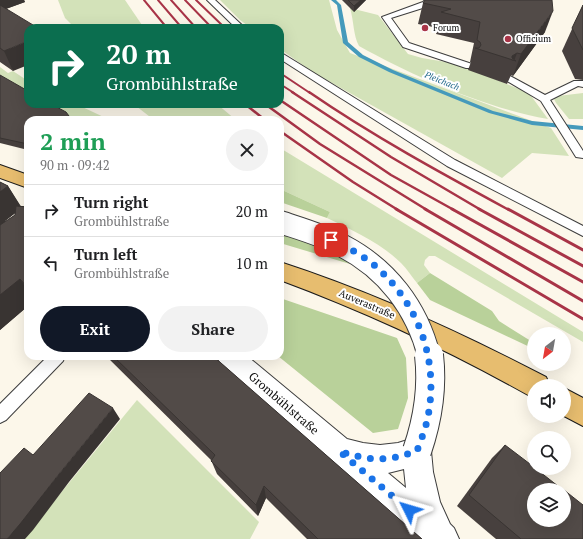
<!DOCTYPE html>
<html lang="en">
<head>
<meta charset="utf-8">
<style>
	body { margin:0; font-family:"PT Serif",serif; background:#f2f2f2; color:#202124; height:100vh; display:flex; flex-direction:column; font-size:15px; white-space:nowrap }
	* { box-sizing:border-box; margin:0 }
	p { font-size:13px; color:#757577 }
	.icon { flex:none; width:22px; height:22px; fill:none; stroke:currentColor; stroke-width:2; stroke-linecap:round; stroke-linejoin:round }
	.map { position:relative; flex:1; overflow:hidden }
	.drawer { position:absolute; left:24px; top:116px; width:260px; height:244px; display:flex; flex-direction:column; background:#fff; border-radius:12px; box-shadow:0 4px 16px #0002 }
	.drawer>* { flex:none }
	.banner { position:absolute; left:24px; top:24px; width:260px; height:84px; border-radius:12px; box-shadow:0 4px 16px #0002; background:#0b6e4f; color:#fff; overflow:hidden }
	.needle { width:26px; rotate:211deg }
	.controls { position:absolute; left:527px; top:327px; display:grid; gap:8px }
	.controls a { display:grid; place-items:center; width:44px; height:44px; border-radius:50%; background:#fff; box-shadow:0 4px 16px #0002; font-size:20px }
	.pin { position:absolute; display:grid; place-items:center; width:34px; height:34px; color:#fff; margin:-17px; border-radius:8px; box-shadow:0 2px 6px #0006 }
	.me { position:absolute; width:44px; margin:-22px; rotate:310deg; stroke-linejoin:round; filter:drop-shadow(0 0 3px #0008) }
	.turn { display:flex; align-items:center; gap:14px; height:84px; padding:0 16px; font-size:18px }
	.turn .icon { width:52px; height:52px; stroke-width:2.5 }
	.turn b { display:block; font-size:28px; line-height:34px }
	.round { display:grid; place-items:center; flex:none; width:42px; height:42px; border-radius:21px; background:#f2f2f2 }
	.headline { display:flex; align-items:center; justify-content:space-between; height:68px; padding:0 16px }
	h1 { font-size:24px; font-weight:800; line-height:30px; color:#1e9e55 }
	.button { display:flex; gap:8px; margin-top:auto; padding:8px 16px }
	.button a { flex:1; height:46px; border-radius:24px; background:#111827; color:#fff; font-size:16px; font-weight:800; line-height:46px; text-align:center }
	.button a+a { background:#f2f2f2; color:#202124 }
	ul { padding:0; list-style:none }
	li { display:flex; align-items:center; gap:12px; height:52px; padding:0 16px; border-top:1px solid #e0e0e0 }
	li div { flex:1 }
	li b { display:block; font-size:15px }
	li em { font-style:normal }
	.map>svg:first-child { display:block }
</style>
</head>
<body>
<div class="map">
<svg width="583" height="539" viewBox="0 0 583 539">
	<rect width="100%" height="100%" fill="#fcf7ea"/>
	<g fill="#d3e2b9">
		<path d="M58 0H125L144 28H75L65 18Z"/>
		<path d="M220 0H329L337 30 350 53 551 128 569 156 532 153 502 178 314 73 280 49V28H251L240 20Z"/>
		<path d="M350 8 378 15 408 54 422 58 452 63 462 66 529 93 548 119C485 108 415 77 359 46 353 35 354 21 350 8Z"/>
		<path d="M0 67 8 73 13 71 28 81V96L0 80Z"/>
		<path d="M583 93V119H569L556 103 554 99 558 96Z"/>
		<path d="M43 104H76L110 120H71Z"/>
		<path d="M143 104H217L236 120H154L136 106Z"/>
		<path d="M280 148 583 332V342L435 256H429L425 260 424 265 430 273 417 283C412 277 407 269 401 263 381 243 352 230 327 218L330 212 280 189Z"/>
		<path d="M137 400 259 522 250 539H23Z"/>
	</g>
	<g fill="#b9d19a">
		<path d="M280 189 330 212 327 218 280 202Z"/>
		<path d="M280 228 335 254 350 264 280 243Z"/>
		<path d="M430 273 492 311 499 321 534 343V349L430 300 417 283Z"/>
		<path d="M280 298 397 338 406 358 408 398 398 429 373 433 278 356H280Z"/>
	</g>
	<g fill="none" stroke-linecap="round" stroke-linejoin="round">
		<path fill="#459abb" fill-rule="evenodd" d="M331 0H336L341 5 348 42 363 55 393 70 493 111 532 121 583 126V130L532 125 489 113 389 72 359 57 343 43 337 5Z"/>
		<g stroke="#3d3d3d" stroke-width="2">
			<g id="service">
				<path d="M207 0H215L245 28H236Z"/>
				<path d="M425 0H433L429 6 391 18 409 43 472 64 473 66 472 68H466L403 47 382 17 423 2Z"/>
				<path d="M280 52 455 160 583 226V236L447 166 280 59Z"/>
				<path d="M510 76 545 95 574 81H583V87L578 86 550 100 583 151V158L576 157 541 101 507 81 505 79Z"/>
				<path d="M48 356H65L63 361 6 420 0 423V404Z"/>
			</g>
		</g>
		<g stroke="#3d3d3d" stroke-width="2">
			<path id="minor" d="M217 356H247L347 439 363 443 380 445 398 443 417 437 427 441 431 451 433 472 440 502 450 524 454 528 459 539H419L220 364ZM404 469 406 488 388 473Z"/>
		</g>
		<g stroke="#1b1b1b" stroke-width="2">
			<g id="primary">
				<path d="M0 165 28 175V188L0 178Z"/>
				<path d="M280 262C372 292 460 332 546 377L550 386H534V397L528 395C448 350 366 312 280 280Z"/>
				<path d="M564 388 583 398V426L564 416Z"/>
			</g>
		</g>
		<use href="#service" fill="#fff" fill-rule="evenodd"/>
		<use href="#minor" fill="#fff" fill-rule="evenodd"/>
		<use href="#primary" fill="#e7bd6f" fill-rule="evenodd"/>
		<g stroke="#a83447" stroke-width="2">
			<path d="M144 0 167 28"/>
			<path d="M158 0 182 28"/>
			<path d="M171 0 196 28"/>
			<path d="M185 0 212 28"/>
			<path d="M196 0 225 28"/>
			<path d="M280 73 310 93"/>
			<path d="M280 84 294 93"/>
		</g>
		<g stroke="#a83447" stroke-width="2.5">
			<path d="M292 92 391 157 481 210"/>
			<path d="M309 92C373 136 441 173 509 210"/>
			<path d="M280 100 391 175 454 210"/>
			<path d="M245 104 265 120"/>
			<path d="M265 104 320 144 427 210"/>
			<path d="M280 131 353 182 398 210"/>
		</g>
		<g stroke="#a83447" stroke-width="3">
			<path d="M396 209 583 319"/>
			<path d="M425 209 583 301"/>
			<path d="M452 209 583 282"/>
			<path d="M479 209 583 266"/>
			<path d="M508 209 583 250"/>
		</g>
		<g stroke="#3d3d3d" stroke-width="24" stroke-linecap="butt">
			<path id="minor-bridge-far1" d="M280 222C301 229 323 235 343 246 387 269 417 308 429 356"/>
		</g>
		<g stroke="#3d3d3d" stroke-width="30" stroke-linecap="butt">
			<path id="minor-bridge" d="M417 451C428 419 433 389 429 355"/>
		</g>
		<use href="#minor-bridge-far1" stroke="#fff" stroke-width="22"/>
		<use href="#minor-bridge" stroke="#fff" stroke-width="28"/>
	</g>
	<g fill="#47403e" fill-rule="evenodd">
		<path d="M0 0H24L25 2 6 9 13 71 0 62Z"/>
		<path d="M342 0H366L354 12Z"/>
		<path d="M425 0 545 32 513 76 511 75 507 84 468 70 471 62H470L474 43 436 34 438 28 418 24 423 3Z"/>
		<path d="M583 5V80L575 79 562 51Z"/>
		<path d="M0 75 28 120V150L0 143Z"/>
		<path d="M0 182 8 186 20 206 28 207V306L0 330ZM15 213V215L5 222V221Z"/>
		<path d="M106 356H213L422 539H307L266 498 258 516 217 474 211 460Z"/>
		<path d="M505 445 583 539H496L457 506 492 458Z"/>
	</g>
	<g fill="#393432">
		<path d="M0 0H24L25 2 0 11Z"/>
		<path d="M361 0H366L354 12V6Z"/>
		<path d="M553 11 545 32 513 76 521 54Z"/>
		<path d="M28 41V65L13 71 4 51Z"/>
		<path d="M517 53 514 61 511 60 512 56Z"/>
		<path d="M8 186 22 208 5 221 8 227 0 233V192Z"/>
		<path d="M20 279 28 291V306L0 330V295Z"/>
		<path d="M113 408 120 419 69 482 33 530 25 539H7L59 474Z"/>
		<path d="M264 486 266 498 258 516 256 505Z"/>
	</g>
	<g fill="#524b48" stroke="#393432">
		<path d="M348 0H361L354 6Z"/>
		<path d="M425 0H552L553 11 521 54 517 53 512 56V58L516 61 475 48H479L481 45 480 42 477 40 480 22 441 12 451 9 423 3Z"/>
		<path d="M0 5 38 28H28V41L4 51 0 48Z"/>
		<path d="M583 5V50L572 28Z"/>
		<path d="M0 75 28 91V104H51L66 112 72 120H28V144L0 138Z"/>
		<path d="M0 182 8 186 0 192Z"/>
		<path d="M16 206 28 207V288L20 279 0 295V225L15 215Z"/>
		<path d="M113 356H213L422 539H318L264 486 256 505 211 461 215 455Z"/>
		<path d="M89 393 113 408 59 474 20 524 7 539H0V473L24 448 33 455Z"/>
		<path d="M505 445 534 467V468H535L563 490H534V520H564V490L583 505V539H521L469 495Z"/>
	</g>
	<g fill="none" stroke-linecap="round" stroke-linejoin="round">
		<path stroke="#1a73e8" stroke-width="7" stroke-dasharray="0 12.6" d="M331 240C344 246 357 252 369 261 418 299 442 363 426 425 424 433 420 442 417 451 386 462 370 461 339 451L409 510"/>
	</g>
	<g fill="#a83447" stroke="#fff" stroke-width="1.5">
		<circle cx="425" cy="28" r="4"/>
		<circle cx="508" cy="39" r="4"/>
	</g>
	<g text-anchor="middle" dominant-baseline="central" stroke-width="4" stroke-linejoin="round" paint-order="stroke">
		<g font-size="9" fill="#0a0a0a" stroke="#fff" text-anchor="start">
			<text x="433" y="28">Forum</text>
			<text x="516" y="39">Officium</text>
		</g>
		<g font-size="9" font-style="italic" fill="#246a8c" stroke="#fff">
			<text transform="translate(442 81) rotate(22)">Pleichach</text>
		</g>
		<g font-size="10" fill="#0a0a0a" stroke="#fff">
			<text transform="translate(367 304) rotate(23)">Auverastraße</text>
		</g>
		<g font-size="12" fill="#0a0a0a" stroke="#fff">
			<text transform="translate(284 403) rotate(41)">Grombühlstraße</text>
		</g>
	</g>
</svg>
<div class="controls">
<a><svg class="needle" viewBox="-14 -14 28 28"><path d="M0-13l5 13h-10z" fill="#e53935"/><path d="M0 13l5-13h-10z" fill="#757577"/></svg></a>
<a><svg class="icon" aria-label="sound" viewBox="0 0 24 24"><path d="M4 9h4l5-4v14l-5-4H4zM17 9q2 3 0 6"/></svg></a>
<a><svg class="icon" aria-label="search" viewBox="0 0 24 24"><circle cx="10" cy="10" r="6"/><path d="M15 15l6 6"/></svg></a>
<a><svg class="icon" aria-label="layers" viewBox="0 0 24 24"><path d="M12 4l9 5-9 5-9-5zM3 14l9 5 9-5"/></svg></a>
</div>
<div class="pin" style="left:331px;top:240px;background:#d93025"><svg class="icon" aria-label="arrive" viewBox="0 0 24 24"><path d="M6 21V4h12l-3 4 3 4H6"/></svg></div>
<svg class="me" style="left:409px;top:510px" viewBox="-20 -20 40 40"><path d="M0-17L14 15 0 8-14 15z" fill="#1a73e8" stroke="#fff" stroke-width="4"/></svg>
<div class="banner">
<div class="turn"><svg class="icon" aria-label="right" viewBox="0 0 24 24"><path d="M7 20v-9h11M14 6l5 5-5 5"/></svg><div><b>20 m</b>Grombühlstraße</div></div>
</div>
<section class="drawer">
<div class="headline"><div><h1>2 min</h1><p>90 m · 09:42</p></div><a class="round"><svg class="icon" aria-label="close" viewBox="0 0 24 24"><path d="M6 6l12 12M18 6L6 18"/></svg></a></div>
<ul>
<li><svg class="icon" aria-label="right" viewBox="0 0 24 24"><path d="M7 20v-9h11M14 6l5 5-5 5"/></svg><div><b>Turn right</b><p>Grombühlstraße</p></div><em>20 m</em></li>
<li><svg class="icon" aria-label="left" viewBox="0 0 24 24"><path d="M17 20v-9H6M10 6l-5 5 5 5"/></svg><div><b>Turn left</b><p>Grombühlstraße</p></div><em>10 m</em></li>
</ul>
<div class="button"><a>Exit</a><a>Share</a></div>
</section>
</div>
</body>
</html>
